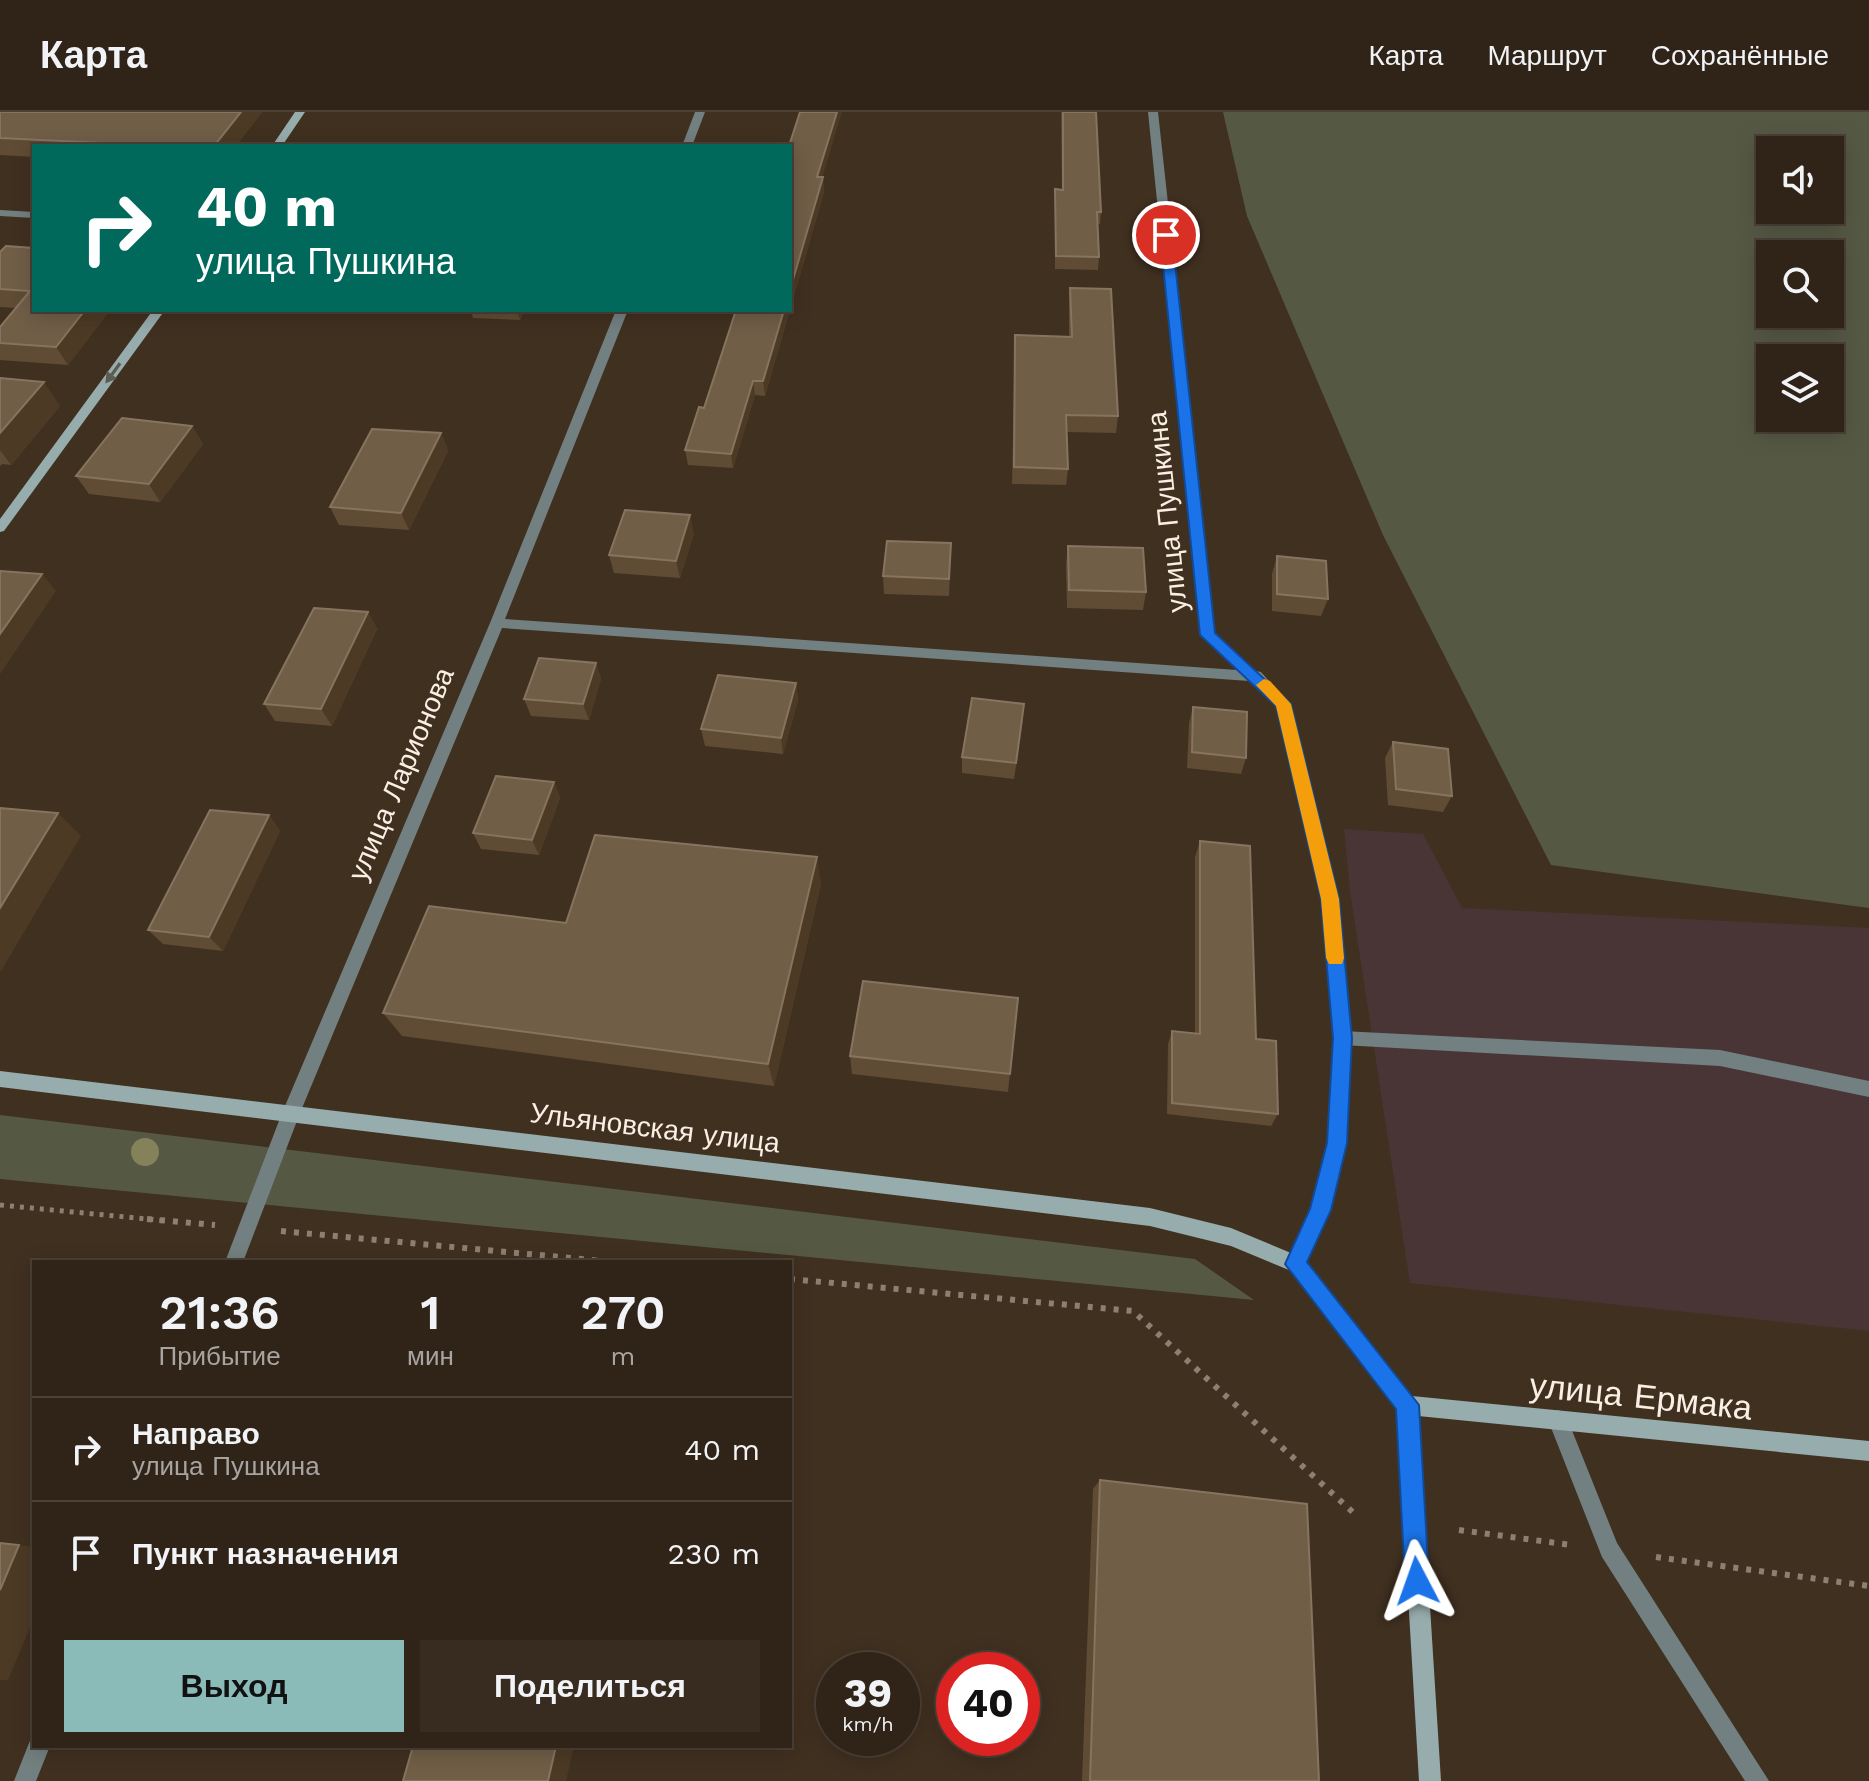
<!DOCTYPE html>
<html lang="ru">
<head>
<meta charset="utf-8">
<style>
	body { margin:0; font-family:"Work Sans",sans-serif; background:#382c21; color:#f1f3f6; height:100vh; display:flex; flex-direction:column; font-size:30px; white-space:nowrap }
	* { box-sizing:border-box; margin:0 }
	p { font-size:26px; color:#a8a4a2 }
	.icon { flex:none; width:44px; height:44px; fill:none; stroke:currentColor; stroke-width:2; stroke-linecap:round; stroke-linejoin:round }
	.map { position:relative; flex:1; overflow:hidden }
	.sheet { position:absolute; left:32px; top:1148px; width:760px; height:488px; display:flex; flex-direction:column; background:#302418; border-radius:0px; box-shadow:0 4px 20px #0003,0 0 0 2px #4b4137 }
	.sheet>* { flex:none }
	.guide { position:absolute; left:32px; top:32px; width:760px; height:168px; border-radius:0px; box-shadow:0 4px 20px #0003,0 0 0 2px #4b4137; background:#00695c; color:#fff; overflow:hidden }
	.tools { position:absolute; left:1756px; top:24px; display:grid; gap:16px }
	.tools a { display:grid; place-items:center; width:88px; height:88px; border-radius:0px; background:#302418; box-shadow:0 4px 20px #0003,0 0 0 2px #4b4137; font-size:40px }
	.speed { position:absolute; left:816px; top:1540px; display:flex; gap:16px; font-size:40px; font-weight:700; text-align:center }
	.speed>* { display:grid; place-content:center; width:104px; height:104px; border-radius:50%; background:#302418; box-shadow:0 4px 20px #0003,0 0 0 2px #4b4137; line-height:1 }
	.speed small { font-size:20px; font-weight:400 }
	.speed .limit { border:12px solid #d22; background:#fff; color:#111 }
	.pin { position:absolute; display:grid; place-items:center; width:68px; height:68px; color:#fff; margin:-34px; border:4px solid #fff; border-radius:50%; box-shadow:0 2px 8px #0007 }
	.me { position:absolute; width:88px; margin:-44px; rotate:356deg; stroke-linejoin:round; filter:drop-shadow(0 0 6px #0008) }
	.turn { display:flex; align-items:center; gap:28px; height:168px; padding:0 32px; font-size:36px }
	.turn .icon { width:104px; height:104px; stroke-width:2.5 }
	.turn b { display:block; font-size:56px; line-height:68px }
	.eta { display:flex; justify-content:space-evenly; align-items:center; height:136px; text-align:center }
	.eta b { font-size:48px; font-weight:600; line-height:56px }
	.button { display:flex; gap:16px; margin-top:auto; padding:16px 32px }
	.button a { flex:1; height:92px; border-radius:0px; background:#8bbbb9; color:#111; font-size:32px; font-weight:600; line-height:92px; text-align:center }
	.button a+a { background:#382c21; color:#f1f3f6 }
	ul { padding:0; list-style:none }
	li { display:flex; align-items:center; gap:24px; height:104px; padding:0 32px; border-top:2px solid #4b4137 }
	li div { flex:1 }
	li b { display:block; font-size:30px }
	li em { font-style:normal }
	header { display:flex; align-items:center; gap:48px; box-sizing:border-box; height:112px; padding:0 40px; background:#302418; border-bottom:2px solid #4b4137 }
	header strong { font-size:38px }
	nav { display:flex; gap:44px; margin-inline-start:auto; font-size:28px }
	.map>svg:first-child { display:block }
</style>
</head>
<body>
<header>
<strong>Карта</strong>
<nav><a>Карта</a><a>Маршрут</a><a>Сохранённые</a></nav>
</header>
<div class="map">
<svg width="1869" height="1669" viewBox="0 0 1869 1669">
	<rect width="100%" height="100%" fill="#403020"/>
	<path fill="#493536" d="M1344 717 1423 722 1462 796 1869 816V1219L1410 1171 1350 779Z"/>
	<g fill="#555944" fill-rule="evenodd">
		<path d="M1223 0H1869V796L1551 753 1383 423 1247 104ZM1770 38H1830V98H1770ZM1770 142H1830V202H1770ZM1770 246H1830V306H1770Z"/>
		<path d="M0 1003 1195 1147 1254 1188 0 1067Z"/>
	</g>
	<g fill="none" stroke-linecap="round" stroke-linejoin="round">
		<path stroke="#8d7f71" stroke-width="5" stroke-dasharray="4 6" stroke-linecap="butt" d="M0 1093 168 1109"/>
		<g stroke="#8d7f71" stroke-width="6" stroke-dasharray="5 8" stroke-linecap="butt">
			<path d="M147 1107 215 1113"/>
			<path d="M281 1119 614 1150"/>
			<path d="M790 1167 1133 1199 1357 1404"/>
			<path d="M1459 1418 1571 1433"/>
			<path d="M1656 1445 1869 1474"/>
		</g>
		<g fill="#738081" fill-rule="evenodd">
			<path d="M1342 919 1720 938 1869 969V985L1720 954 1342 933 1336 931 1334 926 1336 921Z"/>
			<path d="M1558 1298 1565 1301 1617 1431 1769 1669H1745L1602 1445 1548 1308 1551 1301Z"/>
		</g>
		<g fill="#738081" fill-rule="evenodd">
			<path d="M695 0H705L692 34H682Z"/>
			<path d="M1148 0H1158L1215 521 1256 559 1261 560 1290 592 1338 787 1350 926 1346 1031 1329 1098 1303 1158 1296 1161 1289 1158 1287 1152 1311 1097 1328 1031 1334 926 1322 787 1277 594 1249 569 502 516 300 1001 243 1150H225L282 1001 490 511 616 198H628L505 507 1237 558 1201 523Z"/>
			<path d="M0 98 34 100V106L0 104Z"/>
			<path d="M34 1625V1634H50L36 1669H14L31 1626Z"/>
		</g>
		<g fill="#97acad" fill-rule="evenodd">
			<path d="M295 0H305L282 34H272Z"/>
			<path d="M153 198H165L4 419 0 420V407Z"/>
			<path d="M0 959 1150 1096 1231 1116 1303 1146 1412 1284 1869 1329V1349L1418 1304 1441 1669H1419L1397 1297 1289 1158 1231 1134 1150 1114 0 975Z"/>
		</g>
	</g>
	<circle fill="#84815b" cx="145" cy="1040" r="14"/>
	<g fill="#604c34">
		<path d="M0 0H262L236 34H34V45L0 43Z"/>
		<path d="M1061 0H1096L1101 100 1100 112H1097L1099 145 1098 158 1055 157V77L1062 78Z"/>
		<path d="M823 65 824 80 765 284 755 283 733 356 688 353 685 338 704 296 790 198Z"/>
		<path d="M34 136V198H110L68 253 0 248V215L16 196 0 195V140Z"/>
		<path d="M1070 176 1118 304 1116 321 1067 320 1068 357 1066 373 1012 372 1015 223 1069 224V192Z"/>
		<path d="M471 198H525L520 208 473 206Z"/>
		<path d="M0 266 60 294 11 353 2 352 0 354Z"/>
		<path d="M192 314 203 332 160 390 89 382 76 364Z"/>
		<path d="M441 321 448 339 409 418 339 413 330 395Z"/>
		<path d="M694 421 680 466 614 461 609 443Z"/>
		<path d="M951 431 949 484 884 482 883 464Z"/>
		<path d="M1068 434 1146 480 1143 498 1067 496 1066 452Z"/>
		<path d="M1277 444 1328 487 1321 504 1272 499V462Z"/>
		<path d="M368 500 377 517 332 614 275 609 264 592Z"/>
		<path d="M596 551 601 567 589 608 531 604 524 587Z"/>
		<path d="M796 571 798 588 783 642 705 634 701 617Z"/>
		<path d="M1193 595 1246 646 1241 662 1187 656 1189 611Z"/>
		<path d="M1023 608 1014 667 962 661V645Z"/>
		<path d="M1393 630 1452 684 1443 700 1388 693 1385 646Z"/>
		<path d="M554 670 560 686 539 743 481 737 473 721Z"/>
		<path d="M269 703 280 719 223 839 163 832 148 818Z"/>
		<path d="M1200 729 1256 927 1278 1002 1271 1014 1167 1002 1168 932 1172 919 1195 921V745Z"/>
		<path d="M821 772 774 974 402 924 383 901 566 811Z"/>
		<path d="M1018 886 1008 980 852 962 850 944Z"/>
		<path d="M1100 1368 1319 1669H1082L1093 1377Z"/>
	</g>
	<g fill="#4c3a24">
		<path d="M241 0H262L236 34H214Z"/>
		<path d="M837 0H842L818 80 817 65Z"/>
		<path d="M823 65 824 80 765 284 763 269 784 198H790V178Z"/>
		<path d="M85 198H110L68 253 56 235Z"/>
		<path d="M517 198H525L520 208Z"/>
		<path d="M753 269 755 283 733 356 731 342Z"/>
		<path d="M44 270 60 294 11 353 0 338V321Z"/>
		<path d="M192 314 203 332 160 390 149 372Z"/>
		<path d="M441 321 448 339 409 418 401 401Z"/>
		<path d="M690 403 694 421 680 466 676 449Z"/>
		<path d="M42 462 56 479 0 562V522Z"/>
		<path d="M368 500 377 517 332 614 321 597Z"/>
		<path d="M596 551 601 567 589 608 583 592Z"/>
		<path d="M796 571 798 588 783 642 781 626Z"/>
		<path d="M554 670 560 686 539 743 532 728Z"/>
		<path d="M58 701 81 724 1 859 0 858V796Z"/>
		<path d="M269 703 280 719 223 839 209 825Z"/>
		<path d="M817 745 821 772 774 974 768 952Z"/>
		<path d="M19 1433 34 1435V1506L8 1568H0V1478Z"/>
		<path d="M556 1634H574L566 1669H548Z"/>
	</g>
	<g fill="#705e47" stroke="#867460" stroke-width="2">
		<path d="M0 0H241L214 34H166L0 26Z"/>
		<path d="M800 0H837L817 65H823L790 178V34H789Z"/>
		<path d="M1063 0H1096L1101 100H1097L1099 145 1056 144 1055 77 1063 78Z"/>
		<path d="M6 134 34 136V198H85L56 235 0 231V215L30 179 0 177V140Z"/>
		<path d="M1070 176 1111 177 1118 304 1066 303 1068 357 1014 355 1015 223 1072 225Z"/>
		<path d="M736 198H784L763 269H753L731 342 685 338 699 295 704 296Z"/>
		<path d="M0 266 44 270 0 321Z"/>
		<path d="M122 306 192 314 149 372 76 364Z"/>
		<path d="M372 317 441 321 401 401 330 395Z"/>
		<path d="M625 398 690 403 676 449 609 443Z"/>
		<path d="M887 429 951 431 949 467 883 464Z"/>
		<path d="M1068 434 1143 436 1146 480 1069 478Z"/>
		<path d="M1277 444 1326 449 1328 487 1277 482Z"/>
		<path d="M0 459 42 462 0 522Z"/>
		<path d="M314 496 368 500 321 597 264 592Z"/>
		<path d="M539 546 596 551 583 592 524 587Z"/>
		<path d="M718 563 796 571 781 626 701 617Z"/>
		<path d="M972 586 1024 592 1016 651 962 645Z"/>
		<path d="M1193 595 1247 600 1246 646 1192 640Z"/>
		<path d="M1393 630 1448 637 1452 684 1396 677Z"/>
		<path d="M496 664 554 670 532 728 473 721Z"/>
		<path d="M0 696 58 701 0 796Z"/>
		<path d="M210 698 269 703 209 825 148 818Z"/>
		<path d="M595 723 817 745 768 952 383 901 429 794 566 811Z"/>
		<path d="M1200 729 1250 734 1256 927 1276 929 1278 1002 1172 991V919L1200 922Z"/>
		<path d="M863 869 1018 886 1010 962 850 944Z"/>
		<path d="M1100 1368 1307 1392 1319 1669H1090Z"/>
		<path d="M0 1431 19 1433 0 1478Z"/>
		<path d="M413 1634H556L548 1669H403Z"/>
	</g>
	<defs><path id="oneway-solid" d="M-6-.8H1V-3.2L6.5 0L1 3.2V.8H-6Z" transform="scale(2)"/></defs>
	<use fill="#5e5b51" href="#oneway-solid" transform="translate(113 261) rotate(126)"/>
	<path fill="#1a73e8" stroke="#114b97" stroke-width="2" d="M1166 119 1172 123 1215 521 1291 592 1339 787 1352 926 1347 1031 1331 1098 1307 1150 1419 1293 1429 1469 1426 1477 1417 1481 1409 1477 1405 1469 1396 1297 1285 1152 1310 1097 1327 1031 1333 926 1321 787 1276 594 1200 523 1160 123Z"/>
	<path fill="#f59e0b" d="M1264 567 1270 569 1291 592 1339 787 1344 846 1342 852H1329L1326 846 1321 787 1276 594 1256 573Z"/>
	<g text-anchor="middle" dominant-baseline="central" stroke-width="6" stroke-linejoin="round" paint-order="stroke">
		<g font-size="28" fill="#faefe5" stroke="#403020">
			<text transform="translate(1167 400) rotate(-96)">улица Пушкина</text>
			<text transform="translate(401 662) rotate(-67)">улица Ларионова</text>
			<text transform="translate(655 1016) rotate(7)">Ульяновская улица</text>
		</g>
		<g font-size="34" fill="#faefe5" stroke="#403020">
			<text transform="translate(1641 1284) rotate(6)">улица Ермака</text>
		</g>
	</g>
</svg>
<div class="tools">
<a><svg class="icon" aria-label="sound" viewBox="0 0 24 24"><path d="M4 9h4l5-4v14l-5-4H4zM17 9q2 3 0 6"/></svg></a>
<a><svg class="icon" aria-label="search" viewBox="0 0 24 24"><circle cx="10" cy="10" r="6"/><path d="M15 15l6 6"/></svg></a>
<a><svg class="icon" aria-label="layers" viewBox="0 0 24 24"><path d="M12 4l9 5-9 5-9-5zM3 14l9 5 9-5"/></svg></a>
</div>
<div class="speed"><div>39<small>km/h</small></div><div class="limit">40</div></div>
<div class="pin" style="left:1166px;top:123px;background:#d93025"><svg class="icon" aria-label="arrive" viewBox="0 0 24 24"><path d="M6 21V4h12l-3 4 3 4H6"/></svg></div>
<svg class="me" style="left:1417px;top:1469px" viewBox="-20 -20 40 40"><path d="M0-17L14 15 0 8-14 15z" fill="#1a73e8" stroke="#fff" stroke-width="4"/></svg>
<div class="guide">
<div class="turn"><svg class="icon" aria-label="right" viewBox="0 0 24 24"><path d="M7 20v-9h11M14 6l5 5-5 5"/></svg><div><b>40 m</b>улица Пушкина</div></div>
</div>
<section class="sheet">
<div class="eta">
<div><b>21:36</b><p>Прибытие</p></div>
<div><b>1</b><p>мин</p></div>
<div><b>270</b><p>m</p></div>
</div>
<ul>
<li><svg class="icon" aria-label="right" viewBox="0 0 24 24"><path d="M7 20v-9h11M14 6l5 5-5 5"/></svg><div><b>Направо</b><p>улица Пушкина</p></div><em>40 m</em></li>
<li><svg class="icon" aria-label="arrive" viewBox="0 0 24 24"><path d="M6 21V4h12l-3 4 3 4H6"/></svg><div><b>Пункт назначения</b></div><em>230 m</em></li>
</ul>
<div class="button"><a>Выход</a><a>Поделиться</a></div>
</section>
</div>
</body>
</html>
